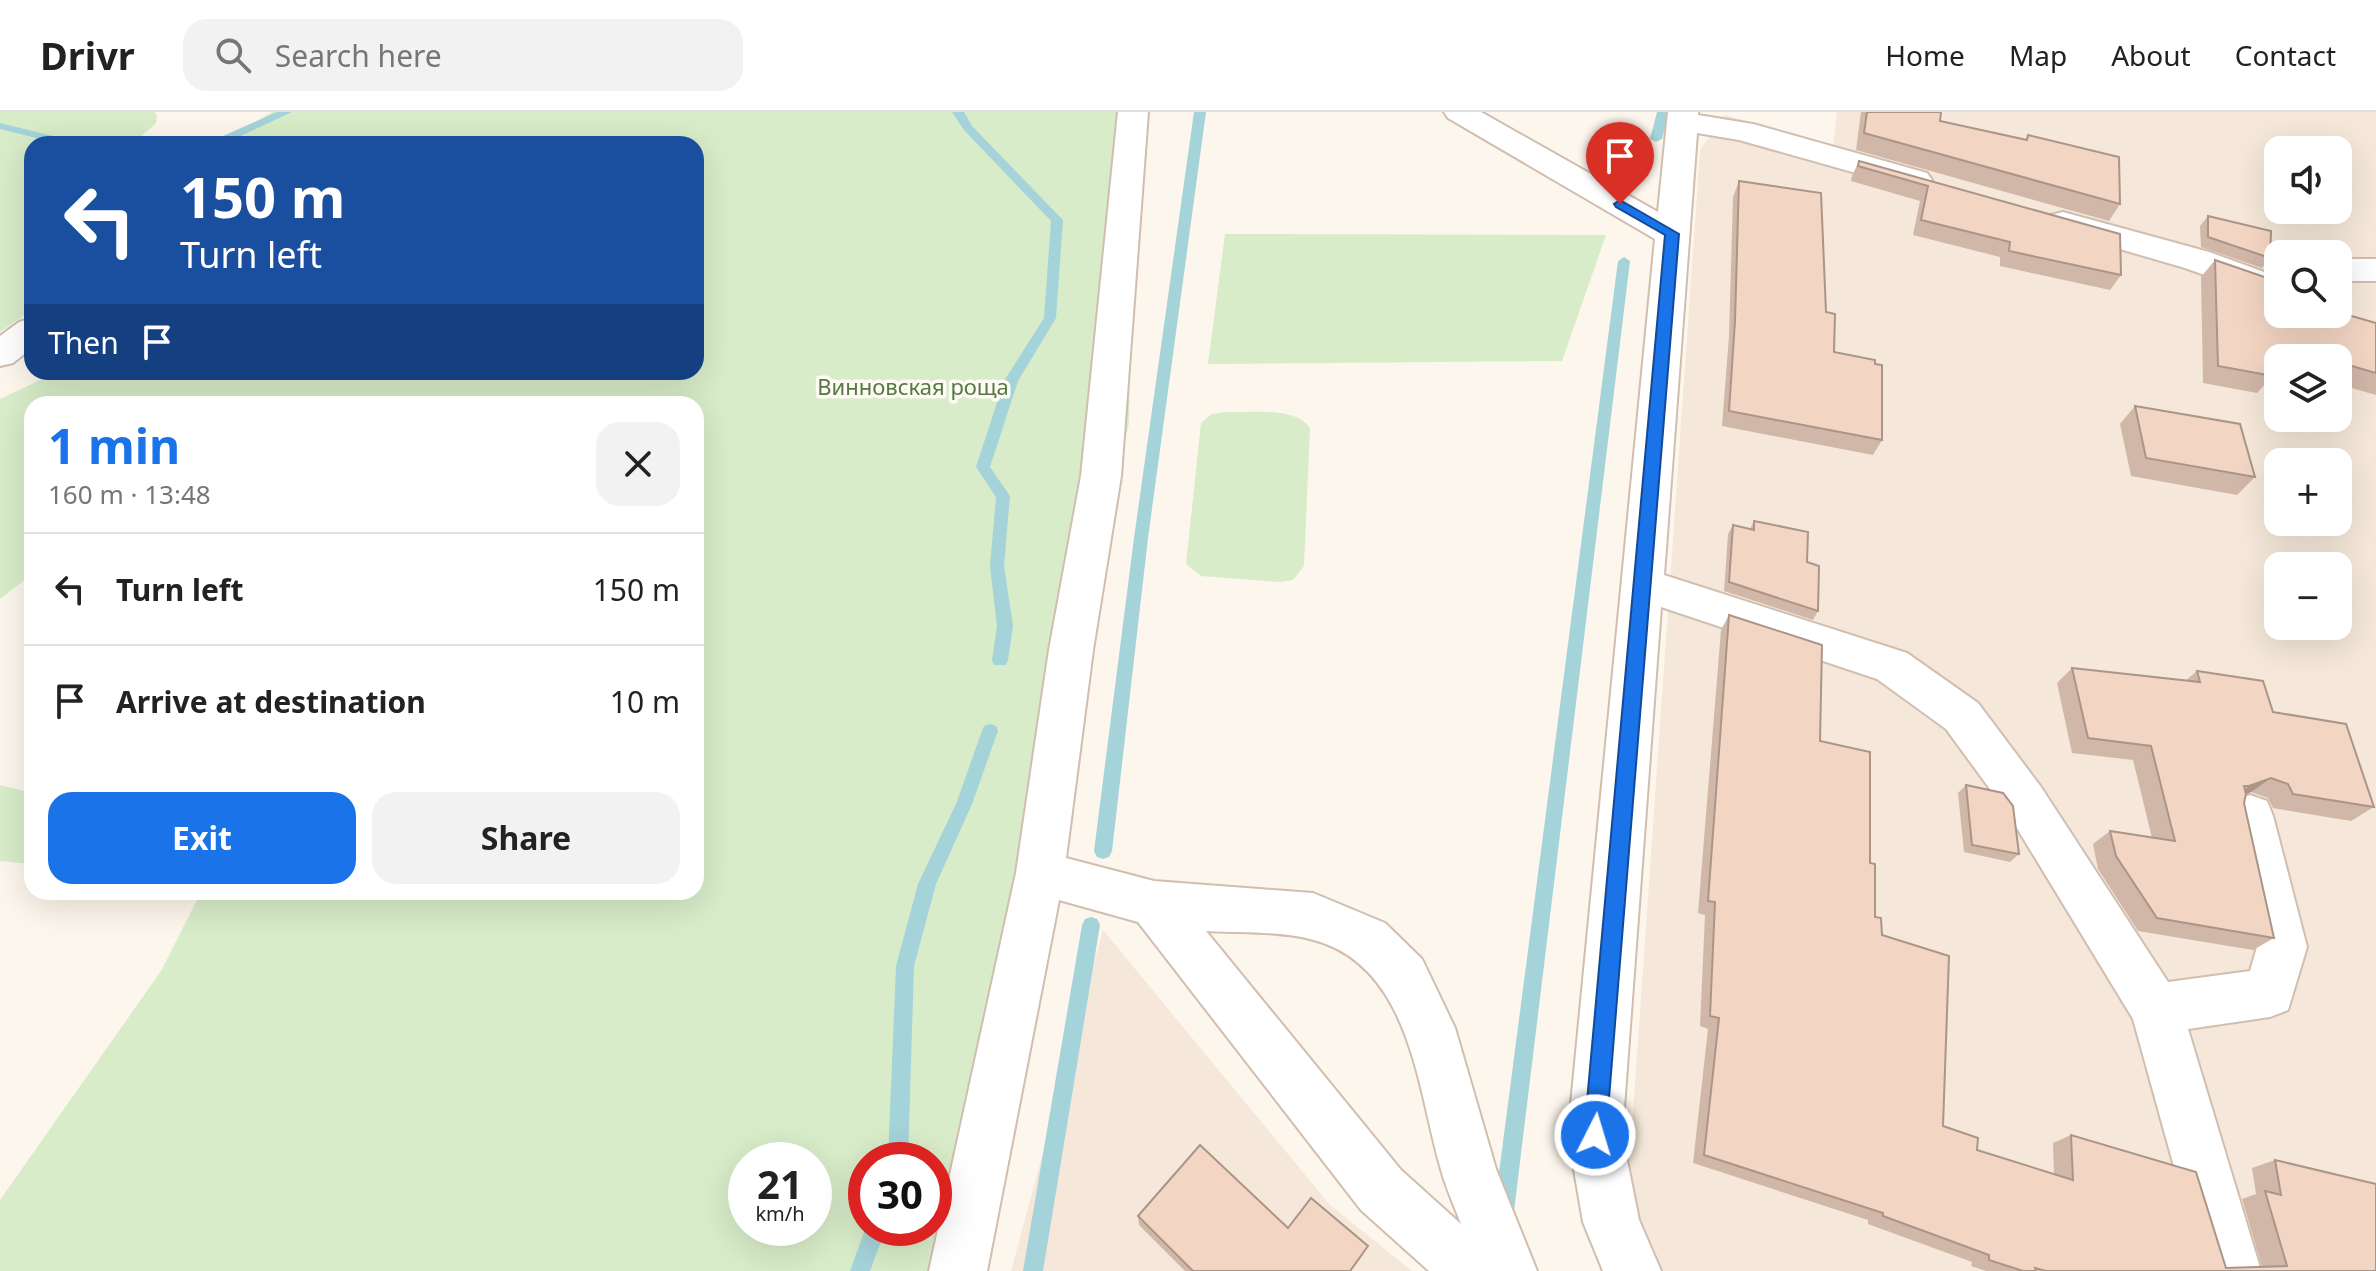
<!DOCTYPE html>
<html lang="en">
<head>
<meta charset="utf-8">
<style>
	body { margin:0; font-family:"Noto Sans",sans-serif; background:#f2f2f2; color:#222; height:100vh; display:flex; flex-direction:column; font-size:30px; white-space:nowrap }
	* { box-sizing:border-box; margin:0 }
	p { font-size:26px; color:#767676 }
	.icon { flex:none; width:44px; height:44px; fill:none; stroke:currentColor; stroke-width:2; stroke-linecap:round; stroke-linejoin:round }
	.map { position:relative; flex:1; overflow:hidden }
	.panel { position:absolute; left:24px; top:284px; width:680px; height:504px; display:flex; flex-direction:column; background:#fff; border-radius:24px; box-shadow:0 8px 32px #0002 }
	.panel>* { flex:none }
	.top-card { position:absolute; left:24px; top:24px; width:680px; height:244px; border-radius:24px; box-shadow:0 8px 32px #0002; background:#1a4fa0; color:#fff; overflow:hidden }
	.tools { position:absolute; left:2264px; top:24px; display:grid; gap:16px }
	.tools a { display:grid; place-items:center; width:88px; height:88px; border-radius:16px; background:#fff; box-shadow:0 8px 32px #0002; font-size:40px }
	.speed { position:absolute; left:728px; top:1030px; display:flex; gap:16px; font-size:40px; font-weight:700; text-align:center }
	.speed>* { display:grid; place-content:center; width:104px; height:104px; border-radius:50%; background:#fff; box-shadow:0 8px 32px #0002; line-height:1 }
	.speed small { font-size:20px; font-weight:400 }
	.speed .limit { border:12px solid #d22; background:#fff; color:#111 }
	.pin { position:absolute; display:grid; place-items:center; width:68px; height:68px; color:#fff; margin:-82px -34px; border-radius:50% 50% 50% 0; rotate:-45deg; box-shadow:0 0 8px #0007 }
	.pin .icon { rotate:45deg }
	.me { position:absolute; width:88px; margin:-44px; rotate:5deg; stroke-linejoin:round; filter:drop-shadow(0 0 6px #0008) }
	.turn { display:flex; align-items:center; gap:28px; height:168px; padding:0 24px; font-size:36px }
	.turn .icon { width:104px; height:104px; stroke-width:2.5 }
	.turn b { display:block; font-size:56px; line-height:68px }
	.then { display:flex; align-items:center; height:76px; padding:0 24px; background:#0003; gap:16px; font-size:30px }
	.round { display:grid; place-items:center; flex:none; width:84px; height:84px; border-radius:24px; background:#f2f2f2 }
	.headline { display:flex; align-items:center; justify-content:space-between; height:136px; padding:0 24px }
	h1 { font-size:48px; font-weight:700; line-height:60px; color:#1a73e8 }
	.action { display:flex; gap:16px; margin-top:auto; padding:16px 24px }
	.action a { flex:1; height:92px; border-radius:24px; background:#1a73e8; color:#fff; font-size:32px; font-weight:700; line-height:92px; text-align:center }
	.action a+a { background:#f2f2f2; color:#222 }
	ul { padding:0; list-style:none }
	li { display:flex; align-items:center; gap:24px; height:112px; padding:0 24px; border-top:2px solid #e0e0e0 }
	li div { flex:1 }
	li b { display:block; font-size:30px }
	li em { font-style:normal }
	header { display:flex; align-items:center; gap:48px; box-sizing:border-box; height:112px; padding:0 40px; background:#fff; border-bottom:2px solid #e0e0e0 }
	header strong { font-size:38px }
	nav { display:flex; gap:44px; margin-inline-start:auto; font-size:28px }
	.search { width:560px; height:72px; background:#f2f2f2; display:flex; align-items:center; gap:20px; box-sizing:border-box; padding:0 28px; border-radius:24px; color:#767676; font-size:30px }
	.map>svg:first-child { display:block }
</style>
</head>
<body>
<header>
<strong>Drivr</strong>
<div class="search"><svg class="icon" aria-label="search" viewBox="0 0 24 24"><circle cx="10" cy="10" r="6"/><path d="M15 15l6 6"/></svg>Search here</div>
<nav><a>Home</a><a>Map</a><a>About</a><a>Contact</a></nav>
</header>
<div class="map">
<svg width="2376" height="1159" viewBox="0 0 2376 1159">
	<rect width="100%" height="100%" fill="#fdf6ec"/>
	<g fill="#f5e8da" fill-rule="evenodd">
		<path d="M1837 0H2376V1159H1622L1700 38 1725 3 1833 36ZM2278 38H2338V98H2278ZM2278 142H2338V202H2278ZM2278 246H2338V306H2278ZM2278 350H2338V410H2278ZM2278 454H2338V514H2278Z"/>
		<path d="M1103 818 1330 1093 1412 1159H1011Z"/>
	</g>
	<g fill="#d8ecc9" fill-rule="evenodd">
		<path d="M0 0H154L157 3 156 11 133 32H32V198L0 220Z"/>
		<path d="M272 0H1123L1133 6 1129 311 944 1159H0V1088L161 859 201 780H696V292H32V462L0 487V287L40 268 49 260H696V32H220ZM746 1048H814V1116H746ZM866 1048H934V1116H866Z"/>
		<path d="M1225 122 1606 123 1562 249 1208 252Z"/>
		<path d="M1224 300C1248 301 1296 294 1310 316L1304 454 1293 468 1280 470 1201 464 1186 452 1201 311 1212 302Z"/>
		<path d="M0 673 32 681V752L0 749Z"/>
	</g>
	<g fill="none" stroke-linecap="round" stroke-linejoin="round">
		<g fill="#a5d3da" fill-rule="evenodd">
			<path d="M277 0H292L230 29 193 32 223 24Z"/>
			<path d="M952 0H964L972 14 1063 108 1056 206 1018 269 990 355 1010 384 1004 454 1013 514 1008 548 1006 553H994L992 548 997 514 990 454 996 385 976 355 1004 269 1044 206 1051 109 964 18Z"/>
			<path d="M1194 0H1206L1148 426 1112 739 1109 745 1103 747 1097 745 1094 739 1134 426Z"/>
			<path d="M1657 0H1669L1662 27 1656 30 1650 27Z"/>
			<path d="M0 11 78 30 80 32H60L0 17Z"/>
			<path d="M1624 145 1630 149 1514 1099 1511 1106 1504 1109 1497 1106 1494 1099 1618 149Z"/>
			<path d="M990 612 996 614 998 619 972 692 936 772 914 854 908 1048H888L896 854 918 772 956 692 982 619 984 614Z"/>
			<path d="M1091 805 1097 807 1100 813 1043 1159H1023L1082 813 1085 807Z"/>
			<path d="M866 1115 886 1116 870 1159H850Z"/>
		</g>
		<g stroke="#d1beb0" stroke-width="4">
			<g id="minor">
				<path d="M1118 0H1148L1121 364 1093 538 1066 746 1154 769 1313 781 1385 811 1422 847 1455 916 1496 1057 1537 1159H1429L1361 1098 1138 810 1059 788 987 1159H929L1016 761 1049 538 1081 364ZM1206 819C1238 821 1279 819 1310 827 1410 851 1417 974 1440 1054 1445 1074 1454 1093 1461 1112L1401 1058Z"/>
				<path d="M1444 0H1481L1658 100 1668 0H1698V3L1753 12 1927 61 1932 68 1927 75 1916 78 1739 28 1697 21 1664 463 1907 541 1978 591 2041 675 2168 870 2250 859 2257 835 2227 704 2233 689 2250 683 2267 689 2273 704 2307 835 2288 898 2270 905 2188 917 2261 1159H2203L2133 907 2009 703 1946 617 1877 567 1661 495 1622 1023 1639 1108 1661 1159H1603L1583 1110 1568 1023 1655 127 1448 6Z"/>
				<path d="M2063 100 2209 140 2278 165V189L2185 156 2051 117 2046 110 2051 103Z"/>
				<rect x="2338" y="147" width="38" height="22"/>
				<path d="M32 206V236L13 251 0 254V224L19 210Z"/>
			</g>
		</g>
		<use href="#minor" fill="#fff" fill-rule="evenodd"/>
	</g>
	<g fill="#d1b7a8">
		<path d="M1861 0H1941L1940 9 2025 28 2028 23 2120 92 2109 109 1856 38Z"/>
		<path d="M1859 49 2120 122 2121 163 2110 178 2000 154V145L1913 123 1920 89 1851 69 1852 64Z"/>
		<path d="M1739 69 1826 200 1834 240 1882 328 1873 343 1722 314 1729 224 1733 85Z"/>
		<path d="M2208 104 2270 146 2262 156 2201 135 2200 114Z"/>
		<path d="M2215 148 2278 202 2376 211V283L2338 272V246H2278V270L2269 268 2257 281 2203 271 2201 165Z"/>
		<path d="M2135 294 2255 365 2237 383 2131 364 2120 312Z"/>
		<path d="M1754 409 1807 450 1818 499 1813 508 1724 479 1728 422 1733 413 1750 417Z"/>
		<path d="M1729 503 1820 629 1870 751 1875 805 1943 1014 1977 1038 2054 1062 2053 1031 2071 1023 2226 1156 2262 1155 2242 1087 2256 1082 2252 1056 2275 1048 2376 1159H1986L1971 1154 1972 1150 1868 1112V1108L1693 1051 1708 917 1700 914 1705 803 1698 801 1721 518Z"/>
		<path d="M2072 556 2185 569 2197 559 2273 600 2374 695 2351 709 2273 696 2268 686 2251 680 2246 682 2244 691 2274 826 2253 838 2138 819 2098 757 2093 732 2110 719 2152 726 2133 648 2072 641 2057 571Z"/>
		<path d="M1966 673 2019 742 2010 750 1964 740 1958 681Z"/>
		<path d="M1138 1104 1288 1116 1363 1143 1351 1159H1185L1139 1113Z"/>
	</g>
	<path fill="#aa9588" d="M2271 666 2251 680 2230 689 2249 674Z"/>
	<g fill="#f3d5c3" stroke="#aa9588" stroke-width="2">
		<path d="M1867 0H1941L1940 9 2027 28 2028 23 2119 45 2120 92 1864 21Z"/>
		<path d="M1859 49 2120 122 2121 163 2009 139 2010 130 1921 108 1928 74 1858 54Z"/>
		<path d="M1739 69 1821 81 1826 200 1835 202 1834 240 1875 248V252L1882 253V328L1729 299 1735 209Z"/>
		<path d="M2208 104 2271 119 2270 146 2208 125Z"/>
		<path d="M2215 148 2276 169 2278 174V202H2338V200L2376 211V261L2338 250V246H2278V249L2269 247 2273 264 2218 254Z"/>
		<path d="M2135 294 2240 312 2255 365 2146 346Z"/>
		<path d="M1754 409 1808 420 1807 450 1819 454 1818 499 1729 470 1733 413 1754 418Z"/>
		<path d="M1729 503 1822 533 1820 629 1870 640V751L1875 752V805L1881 806 1882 823 1949 844 1943 1014 1978 1026 1977 1038 2073 1068 2071 1023 2196 1060 2226 1156 2287 1154 2265 1079 2281 1083 2275 1048 2376 1072V1159H2046L2035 1156 2036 1159H2023L1989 1148V1143L1883 1104V1101L1704 1043 1719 906 1710 904 1715 790 1708 789Z"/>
		<path d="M2072 556 2200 570 2197 559 2263 569 2273 600 2346 612 2374 695 2293 682 2288 672 2271 666 2249 674H2244L2246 682 2244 691 2274 826 2157 806 2116 744 2110 719 2175 729 2151 634 2088 626Z"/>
		<path d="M1966 673 2003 681 2013 694 2019 742 1972 733Z"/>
		<path d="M1200 1033 1288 1116 1311 1086 1368 1134 1350 1159H1193L1138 1104Z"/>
	</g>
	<path fill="#1a73e8" stroke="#114b97" stroke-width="2" d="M1620 88 1679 122 1606 1023 1603 1031 1595 1034 1587 1031 1584 1023 1665 123 1616 95 1614 92Z"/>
	<g text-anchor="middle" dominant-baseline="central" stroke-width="7" stroke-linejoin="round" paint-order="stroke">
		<g font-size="22" fill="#537a41" stroke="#fffaf3">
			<text x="913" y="274">Винновская роща</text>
		</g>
	</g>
</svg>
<div class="tools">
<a><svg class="icon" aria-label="sound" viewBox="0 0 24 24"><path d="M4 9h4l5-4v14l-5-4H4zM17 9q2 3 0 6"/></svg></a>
<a><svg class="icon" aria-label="search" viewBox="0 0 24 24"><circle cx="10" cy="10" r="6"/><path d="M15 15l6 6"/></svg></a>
<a><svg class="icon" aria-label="layers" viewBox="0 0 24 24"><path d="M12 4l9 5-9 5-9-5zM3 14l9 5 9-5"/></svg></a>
<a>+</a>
<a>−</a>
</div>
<div class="speed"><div>21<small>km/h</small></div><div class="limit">30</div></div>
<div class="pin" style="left:1620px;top:92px;background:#d93025"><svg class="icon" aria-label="arrive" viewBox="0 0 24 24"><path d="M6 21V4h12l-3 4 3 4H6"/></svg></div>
<svg class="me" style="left:1595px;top:1023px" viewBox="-20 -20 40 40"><circle r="17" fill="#1a73e8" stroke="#fff" stroke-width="3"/><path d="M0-11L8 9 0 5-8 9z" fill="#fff"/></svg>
<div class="top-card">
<div class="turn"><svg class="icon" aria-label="left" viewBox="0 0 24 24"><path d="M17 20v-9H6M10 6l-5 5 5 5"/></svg><div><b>150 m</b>Turn left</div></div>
<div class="then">Then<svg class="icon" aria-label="arrive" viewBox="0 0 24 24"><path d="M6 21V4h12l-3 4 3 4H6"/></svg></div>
</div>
<section class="panel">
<div class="headline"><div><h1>1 min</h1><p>160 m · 13:48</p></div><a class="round"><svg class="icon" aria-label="close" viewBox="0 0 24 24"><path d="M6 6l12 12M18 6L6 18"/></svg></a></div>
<ul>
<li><svg class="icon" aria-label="left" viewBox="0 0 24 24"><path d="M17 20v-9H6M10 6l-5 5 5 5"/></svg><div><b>Turn left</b></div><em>150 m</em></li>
<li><svg class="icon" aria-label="arrive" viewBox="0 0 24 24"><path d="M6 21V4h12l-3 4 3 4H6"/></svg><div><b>Arrive at destination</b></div><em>10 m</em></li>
</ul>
<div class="action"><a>Exit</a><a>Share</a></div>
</section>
</div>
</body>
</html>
